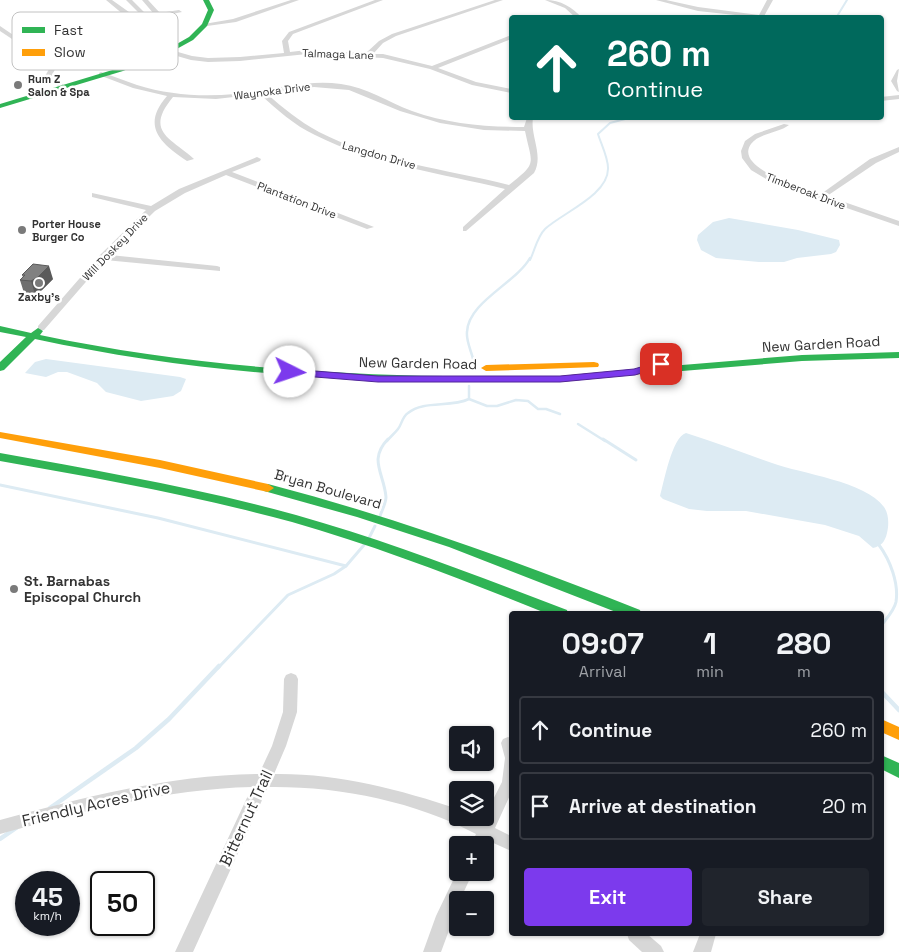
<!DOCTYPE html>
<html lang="en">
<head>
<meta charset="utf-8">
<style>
	body { margin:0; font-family:"Space Grotesk",sans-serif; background:#20242c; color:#f1f3f6; height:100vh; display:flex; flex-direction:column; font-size:19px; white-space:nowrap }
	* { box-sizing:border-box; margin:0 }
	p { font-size:16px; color:#9ea1a6 }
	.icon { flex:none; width:28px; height:28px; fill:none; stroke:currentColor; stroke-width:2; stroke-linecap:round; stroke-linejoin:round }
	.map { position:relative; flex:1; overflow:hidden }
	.sheet { position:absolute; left:509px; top:611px; width:375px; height:325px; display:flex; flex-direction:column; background:#171b24; border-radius:5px; box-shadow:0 1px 4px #0004 }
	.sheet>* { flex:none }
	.guide { position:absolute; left:509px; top:15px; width:375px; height:105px; border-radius:5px; box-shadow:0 1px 4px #0004; background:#00695c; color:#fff; overflow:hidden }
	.buttons { position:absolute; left:449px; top:726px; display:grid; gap:10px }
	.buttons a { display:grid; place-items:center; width:45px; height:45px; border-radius:5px; background:#171b24; box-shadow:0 1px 4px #0004; font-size:25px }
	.speed { position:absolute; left:15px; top:871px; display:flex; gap:10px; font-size:25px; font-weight:700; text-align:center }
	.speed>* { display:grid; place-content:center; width:65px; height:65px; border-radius:50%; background:#171b24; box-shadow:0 1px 4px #0004; line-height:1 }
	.speed small { font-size:12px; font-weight:400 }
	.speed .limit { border:2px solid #111; border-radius:8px; background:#fff; color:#111 }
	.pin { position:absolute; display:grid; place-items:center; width:42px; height:42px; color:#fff; margin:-21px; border-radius:10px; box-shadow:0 2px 8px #0006 }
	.me { position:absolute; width:55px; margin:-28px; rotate:94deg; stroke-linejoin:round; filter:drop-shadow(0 0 4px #0008) }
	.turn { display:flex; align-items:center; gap:18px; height:105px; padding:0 15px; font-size:22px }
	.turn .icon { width:65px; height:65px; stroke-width:2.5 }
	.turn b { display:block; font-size:35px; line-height:42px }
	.eta { display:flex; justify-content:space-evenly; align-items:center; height:85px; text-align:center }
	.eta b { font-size:30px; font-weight:700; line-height:35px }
	.button { display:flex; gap:10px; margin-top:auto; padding:10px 15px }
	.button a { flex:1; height:58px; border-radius:5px; background:#7c3aed; color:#fff; font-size:20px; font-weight:700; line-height:58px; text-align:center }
	.button a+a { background:#20242c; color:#f1f3f6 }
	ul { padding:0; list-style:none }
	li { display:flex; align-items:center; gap:15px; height:68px; margin:0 10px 8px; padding:0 5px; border:2px solid #363941; border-radius:5px }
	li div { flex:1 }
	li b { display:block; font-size:19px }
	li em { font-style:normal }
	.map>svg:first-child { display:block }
</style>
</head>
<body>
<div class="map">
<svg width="899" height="952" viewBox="0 0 899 952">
	<rect width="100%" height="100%" fill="#fff"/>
	<g fill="#ddebf3">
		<path d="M729 218 798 230 839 240 840 245 836 252 831 254 797 258 784 262H759L716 258 701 250 697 240 698 235 713 222Z"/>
		<path d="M46 359 180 377 186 379 181 391 173 396 141 401 106 392 97 383 67 372H58L46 377 25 373 35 362Z"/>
		<path d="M686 433C715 442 744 453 772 463 802 474 865 481 884 507 889 514 889 525 887 533 885 542 881 546 873 548L859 536 825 525 746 511H707L689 509 663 499 660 496C664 482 672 437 686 433Z"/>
	</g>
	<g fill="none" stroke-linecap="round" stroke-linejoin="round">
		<g stroke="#ddebf3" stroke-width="2">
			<path d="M836 18 847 0"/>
			<path d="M530 260C535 250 537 237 545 229 562 213 609 195 608 168 608 157 601 144 598 134L610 123 629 118"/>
		</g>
		<g stroke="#ddebf3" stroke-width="2.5">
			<path d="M473 359C471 350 466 341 467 332 468 302 516 283 530 258"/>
			<path d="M469 386V399"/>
			<path d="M578 424 605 441"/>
			<path d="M387 441C390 437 395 433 398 429 402 424 402 417 408 413 424 400 450 408 469 399L487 406H497L516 400 528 401 538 409H546L560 414"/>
		</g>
		<g stroke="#ddebf3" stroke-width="3">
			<path d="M603 439 636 460"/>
			<path d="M0 485 158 518 346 566"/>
			<path d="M380 516C382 510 386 503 386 497 384 473 368 460 388 439"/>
			<path d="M369 538 375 526"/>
			<path d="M879 545C890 560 899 583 896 602 894 611 886 619 881 626"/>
			<path d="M218 668 288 595 334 574 346 566 364 545"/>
		</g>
		<g stroke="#ddebf3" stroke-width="4.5">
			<path d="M881 691 899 710"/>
			<path d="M50 808 136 748 169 719 219 666"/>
			<path d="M0 839 16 828"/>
		</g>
		<g fill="#d7d7d7" fill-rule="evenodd">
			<path d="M106 0H112L136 17 142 16 126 0H132L147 15 154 14 142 0H148L160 13 179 10 182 12 162 16 153 26 146 28 127 29 112 25C126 19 141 34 155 18L135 21 128 18 92 27 123 41 150 44 192 56 208 58 240 57 284 53 282 41 289 32 375 0H383L293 34 288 41 290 52 307 50 366 53 379 41 392 34 495 0H503L396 36 383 43 373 54H383L432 66 511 35V39L438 68 476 82 511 89V93L472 85 430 69 383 58 307 54 240 61 208 62 191 60 149 48 120 44 84 27 124 15Z"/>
			<path d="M291 0H299L236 22 207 26 204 24 233 19Z"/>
			<path d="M545 0C561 0 572 7 582 18H576L565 8Z"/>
			<path d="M656 0H666L698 7 759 15 767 0H773L763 18 698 11Z"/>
			<path d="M0 26 25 43 54 53 59 62 51 77 64 85V87H60L44 78 53 62 50 55 21 45 0 31Z"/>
			<path d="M899 69 897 81 899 92 897 91 891 81 897 70Z"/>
			<path d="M101 72C113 76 125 81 137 85 169 95 202 97 235 94 270 91 305 79 341 84 366 87 388 102 412 111 448 124 486 127 524 127L527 118H533C530 136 544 155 534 173L466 231H463V227L505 189C441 173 374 165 315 135 294 125 277 110 260 94L216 99 173 97C144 132 171 138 194 159L187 161C160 143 141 126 167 96L133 88 99 75V73ZM314 87 349 90 400 111 440 123 484 130 525 131C532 165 538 162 509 185 446 169 377 162 319 132 299 121 283 108 266 93Z"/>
			<path d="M899 95V99L881 101V97Z"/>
			<path d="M784 124 789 125C779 133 759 133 751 144 733 169 807 189 821 194L870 159 899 147V152L876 163 827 196 899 221V226L771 182 751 170 742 158 741 151 745 141 755 134Z"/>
			<path d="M257 157 261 159 260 161 232 172 374 227 367 229 226 175 185 193 155 211 110 255 217 266 220 267V271L105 260 44 330H38V326L100 255 146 210 92 197V193L151 206 179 189Z"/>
			<path d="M291 673 296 675 298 679 297 712 286 746 274 774C337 773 398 789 458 809V818H475L482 821 502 782 505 758 501 743 503 739 508 737 511 738V793L495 828 511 836V851L489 841 485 849V845H471L476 834C414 801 338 786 268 787L193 952H175L252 787C166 789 82 812 0 834V820C85 797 170 775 259 774L272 746 283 712 284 679 286 675Z"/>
			<path d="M458 870V872H473L460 900H458V906L441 952H423L436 916Z"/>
			<path d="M627 934H647L661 946 664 952H642L629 940Z"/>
			<path d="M700 934H716L711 952H693Z"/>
		</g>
		<g fill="#30b455" fill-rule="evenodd">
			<path d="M203 0H209L214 10 207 26 193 40 173 51 123 71 0 108V104L119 68 168 49 189 37 202 24 208 10Z"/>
			<path d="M0 326 31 333 38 328 43 331 40 335C173 363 309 374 445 376L450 379 445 382C307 380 170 368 35 339L4 370 0 371V362L26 337 0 332Z"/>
			<path d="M899 352V358L802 361 658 373 653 370 658 367 802 355Z"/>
			<path d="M0 453C99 471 199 488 296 515 388 541 478 576 567 610L568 614H548C464 580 379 547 292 522 196 496 98 478 0 461Z"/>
			<path d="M268 484C395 517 518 562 640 610L641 614H621L449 547 357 517 264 491 262 488 264 485Z"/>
			<path d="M881 755 899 763V778L881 769Z"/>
		</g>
		<g fill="#ff9f0a" fill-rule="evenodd">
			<path d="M594 362 598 363 599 365 598 367 486 371 481 368 486 365Z"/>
			<path d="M658 367 663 370 662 372 560 382H445L440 379 445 376H560Z"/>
			<path d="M0 432 160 460 268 484 274 488 268 492 160 468 0 438Z"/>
			<path d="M881 719 899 727V740L881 732Z"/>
		</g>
	</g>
	<path fill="#6f6f6f" d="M22 275 53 279 42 290 35 294 24 293 20 280 23 277Z"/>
	<path fill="#5a5a5a" d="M49 266 53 279 42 290 35 294 31 281Z"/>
	<path fill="#818181" stroke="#5a5a5a" d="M33 264 49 266 38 277 31 281 20 280 25 275H22Z"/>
	<path fill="#7c3aed" stroke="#51269a" d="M661 361 666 364 665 366 635 375 560 382H378L290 375 285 372 290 369 378 376H560L634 369Z"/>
	<g fill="#7a7a7a" stroke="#fff" stroke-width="2">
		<circle cx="18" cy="85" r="5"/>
		<circle cx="22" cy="230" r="5"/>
		<circle cx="39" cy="283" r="5"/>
		<circle cx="14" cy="589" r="5"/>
	</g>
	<g text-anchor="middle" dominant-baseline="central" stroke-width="5" stroke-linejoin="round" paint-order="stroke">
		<g font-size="11" fill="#333" stroke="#fff">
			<text transform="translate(338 54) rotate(2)">Talmaga Lane</text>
			<text transform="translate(272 91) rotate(-7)">Waynoka Drive</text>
			<text transform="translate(379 155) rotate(16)">Langdon Drive</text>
			<text transform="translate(806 191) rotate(21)">Timberoak Drive</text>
			<text transform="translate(297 200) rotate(21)">Plantation Drive</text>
			<text transform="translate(115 247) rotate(-46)">Will Doskey Drive</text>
		</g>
		<g font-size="11" font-weight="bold" fill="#333" stroke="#fff" text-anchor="start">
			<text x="28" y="79">Rum Z<tspan x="28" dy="13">Salon &amp; Spa</tspan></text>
			<text x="32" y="224">Porter House<tspan x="32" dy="13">Burger Co</tspan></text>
			<text x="39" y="297" text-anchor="middle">Zaxby's</text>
		</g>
		<g font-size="14" fill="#333" stroke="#fff">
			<text transform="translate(821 344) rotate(-3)">New Garden Road</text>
			<text transform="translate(418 363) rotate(1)">New Garden Road</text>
			<text transform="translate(328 489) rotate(16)">Bryan Boulevard</text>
		</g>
		<g font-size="14" font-weight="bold" fill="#333" stroke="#fff" text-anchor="start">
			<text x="24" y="581">St. Barnabas<tspan x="24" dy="16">Episcopal Church</tspan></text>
		</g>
		<g font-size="16" fill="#333" stroke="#fff">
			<text transform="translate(96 804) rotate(-13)">Friendly Acres Drive</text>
			<text transform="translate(246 818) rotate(-65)">Bitternut Trail</text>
		</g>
	</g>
	<rect x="12" y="12" width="166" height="58" rx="8" fill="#fff" stroke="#c2c2c2" stroke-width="1"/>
	<rect x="22" y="27" width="23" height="6" fill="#30b455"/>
	<rect x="22" y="49" width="23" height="7" fill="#ff9f0a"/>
	<g font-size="14" fill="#333">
		<text x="54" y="35">Fast</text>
		<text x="54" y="57">Slow</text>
	</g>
</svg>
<div class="buttons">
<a><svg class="icon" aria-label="sound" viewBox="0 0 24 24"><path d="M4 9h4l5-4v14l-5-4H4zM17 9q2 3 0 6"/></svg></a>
<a><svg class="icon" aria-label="layers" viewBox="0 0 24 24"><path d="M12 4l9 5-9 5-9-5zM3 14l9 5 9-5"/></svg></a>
<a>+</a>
<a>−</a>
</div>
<div class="speed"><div>45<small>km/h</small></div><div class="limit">50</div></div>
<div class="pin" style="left:661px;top:364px;background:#d93025"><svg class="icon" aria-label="arrive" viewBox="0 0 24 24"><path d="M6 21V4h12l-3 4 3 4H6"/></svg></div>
<svg class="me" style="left:290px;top:372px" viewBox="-20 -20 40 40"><circle r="19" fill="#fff"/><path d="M0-13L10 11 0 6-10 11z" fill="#7c3aed"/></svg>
<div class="guide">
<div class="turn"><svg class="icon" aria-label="ahead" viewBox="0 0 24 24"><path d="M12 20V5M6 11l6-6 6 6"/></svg><div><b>260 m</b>Continue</div></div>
</div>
<section class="sheet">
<div class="eta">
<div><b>09:07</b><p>Arrival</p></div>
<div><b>1</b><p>min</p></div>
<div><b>280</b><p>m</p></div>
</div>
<ul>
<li><svg class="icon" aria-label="ahead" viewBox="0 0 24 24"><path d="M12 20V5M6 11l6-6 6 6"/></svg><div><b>Continue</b></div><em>260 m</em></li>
<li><svg class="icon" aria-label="arrive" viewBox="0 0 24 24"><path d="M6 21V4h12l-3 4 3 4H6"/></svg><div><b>Arrive at destination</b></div><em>20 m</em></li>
</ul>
<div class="button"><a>Exit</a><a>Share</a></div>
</section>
</div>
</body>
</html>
